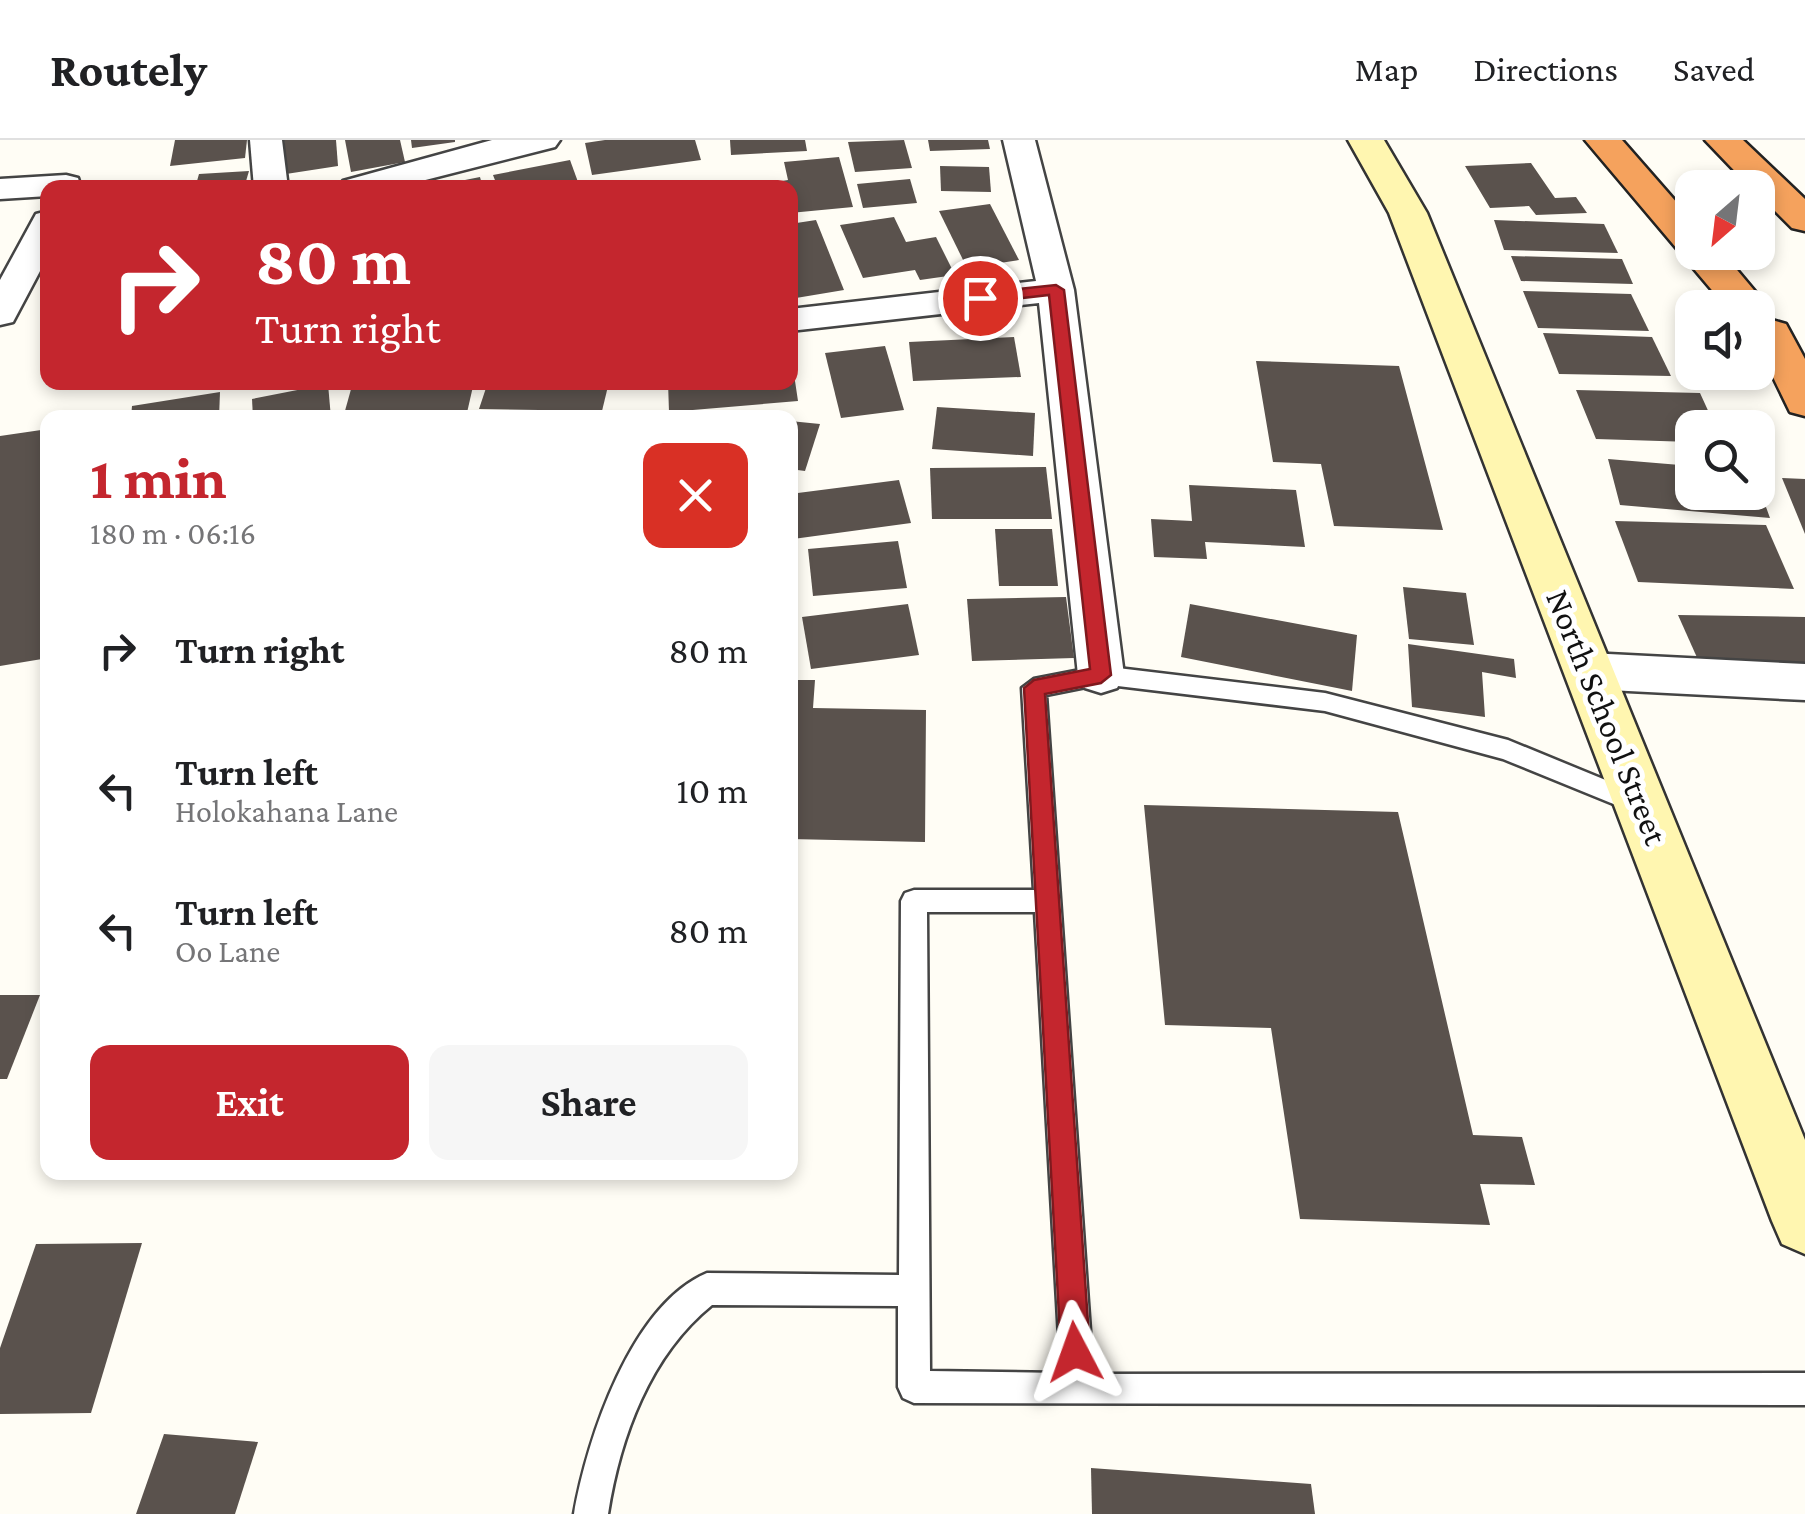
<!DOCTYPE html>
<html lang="en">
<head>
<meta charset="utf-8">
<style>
	body { margin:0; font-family:"Crimson Pro",serif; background:#f6f6f6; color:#202124; height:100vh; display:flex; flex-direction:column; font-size:38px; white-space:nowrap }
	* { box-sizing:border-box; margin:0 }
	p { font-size:32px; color:#757577 }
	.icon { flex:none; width:55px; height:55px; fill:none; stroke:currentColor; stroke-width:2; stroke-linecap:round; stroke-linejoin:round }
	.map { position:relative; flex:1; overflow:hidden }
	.details { position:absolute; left:40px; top:270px; width:758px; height:770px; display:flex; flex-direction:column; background:#fff; border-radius:20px; box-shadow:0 5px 15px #0003 }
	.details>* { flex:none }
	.hud { position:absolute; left:40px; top:40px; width:758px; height:210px; border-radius:20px; box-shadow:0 5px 15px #0003; background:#c4262e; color:#fff; overflow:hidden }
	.needle { width:65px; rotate:208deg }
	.fabs { position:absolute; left:1675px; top:30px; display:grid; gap:20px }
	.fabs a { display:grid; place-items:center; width:100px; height:100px; border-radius:20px; background:#fff; box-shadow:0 5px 15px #0003; font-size:50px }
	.pin { position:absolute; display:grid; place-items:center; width:85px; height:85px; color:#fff; margin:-42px; border:5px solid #fff; border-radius:50%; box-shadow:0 2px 10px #0007 }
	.me { position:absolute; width:110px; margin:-55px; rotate:356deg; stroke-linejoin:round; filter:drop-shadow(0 0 8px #0008) }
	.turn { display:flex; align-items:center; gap:35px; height:210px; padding:0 50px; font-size:45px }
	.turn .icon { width:130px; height:130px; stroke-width:2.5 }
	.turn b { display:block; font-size:70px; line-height:85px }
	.round { display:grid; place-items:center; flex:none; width:105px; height:105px; border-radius:20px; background:#f6f6f6 }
	.head { display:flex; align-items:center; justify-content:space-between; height:170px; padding:0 50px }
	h1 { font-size:60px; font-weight:700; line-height:75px; color:#c4262e }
	.primary-button { display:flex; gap:20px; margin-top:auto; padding:20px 50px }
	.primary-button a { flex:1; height:115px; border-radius:20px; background:#c4262e; color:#fff; font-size:40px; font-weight:700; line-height:115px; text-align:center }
	.primary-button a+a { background:#f6f6f6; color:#202124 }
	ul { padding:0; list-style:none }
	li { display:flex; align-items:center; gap:30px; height:140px; padding:0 50px }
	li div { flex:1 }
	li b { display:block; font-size:38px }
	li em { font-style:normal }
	header { display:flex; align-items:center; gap:60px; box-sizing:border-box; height:140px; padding:0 50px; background:#fff; border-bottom:2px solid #e0e0e0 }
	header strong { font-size:48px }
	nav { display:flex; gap:55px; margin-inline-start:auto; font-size:35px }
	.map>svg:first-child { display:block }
</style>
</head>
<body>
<header>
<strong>Routely</strong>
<nav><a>Map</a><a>Directions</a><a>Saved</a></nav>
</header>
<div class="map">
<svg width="1805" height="1374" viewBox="0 0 1805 1374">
	<rect width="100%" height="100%" fill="#fffdf5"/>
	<g fill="#5a524d">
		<path d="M175 0H247L245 18 170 26Z"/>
		<path d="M284 0H336L338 26 286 34Z"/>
		<path d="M345 0H400L405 22 351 32Z"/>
		<path d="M411 0H455V2L412 8Z"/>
		<path d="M605 0H695L701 20 592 35 585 3Z"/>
		<path d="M730 0H805L807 11 731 15Z"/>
		<path d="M904 0 912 28 855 32 848 2Z"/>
		<path d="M928 0H988L990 9 930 11Z"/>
		<path d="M839 17 853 67 790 73V48H736L788 40 784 22Z"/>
		<path d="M570 20 578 42 550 48H498L493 35Z"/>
		<path d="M1531 23 1555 58 1576 57 1587 73 1536 75 1529 66 1490 68 1465 26Z"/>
		<path d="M940 26 989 27 991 52 941 51Z"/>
		<path d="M249 31 244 48H195L199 34Z"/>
		<path d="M480 37 483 48H435V46Z"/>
		<path d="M910 39 917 63 863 68 857 44Z"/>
		<path d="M990 64 1019 120 967 128 939 71Z"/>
		<path d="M894 77 906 102 936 97 955 135 920 140 915 130 863 138 840 85Z"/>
		<path d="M816 80 844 150 790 159V84Z"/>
		<path d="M1494 80 1604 84 1618 113 1504 110Z"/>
		<path d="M1511 116 1622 119 1633 144 1521 141Z"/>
		<path d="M1523 151 1631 154 1649 191 1538 188Z"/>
		<path d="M1543 193 1652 197 1671 236 1559 234Z"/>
		<path d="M1014 197 1021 237 913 241 909 202Z"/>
		<path d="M885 206 904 270 841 278 825 213Z"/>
		<path d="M792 221 798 261 669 272 668 242H790Z"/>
		<path d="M1256 221 1399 226 1443 390 1334 386 1321 324 1273 322Z"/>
		<path d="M353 242H474L466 277 343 278Z"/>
		<path d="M488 242H609L602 271 479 269Z"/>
		<path d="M328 244 331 278H253L252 259Z"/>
		<path d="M1576 250 1700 253 1716 288H1692V302L1596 299Z"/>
		<path d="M220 252 219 278H131L132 266Z"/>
		<path d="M937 267 1035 273 1033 316 932 309Z"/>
		<path d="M790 281 820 284 805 331 790 329Z"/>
		<path d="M48 289V518L0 526V296Z"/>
		<path d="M1608 319 1692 326V352H1758V345L1770 378 1620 365Z"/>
		<path d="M1046 327 1052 379H932L930 328Z"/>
		<path d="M1782 338 1805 339V394Z"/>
		<path d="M899 340 911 383 793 399 790 354Z"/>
		<path d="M1189 345 1296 350 1305 407 1205 402 1207 419 1154 417 1151 379 1192 381Z"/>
		<path d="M1615 381 1766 385 1794 449 1638 442Z"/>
		<path d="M995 389H1052L1058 446H999Z"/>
		<path d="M898 401 907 448 813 456 808 409Z"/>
		<path d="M1403 447 1466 453 1474 505 1409 499Z"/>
		<path d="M1066 457 1074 518 972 521 967 459Z"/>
		<path d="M908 464 919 515 811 529 802 477Z"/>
		<path d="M1190 464 1357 495 1352 551 1181 517Z"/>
		<path d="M1678 475 1805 477V533L1703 531Z"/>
		<path d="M1408 504 1514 519 1516 538 1482 532 1485 577 1412 567Z"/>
		<path d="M790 540H815L813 568 926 570 925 702 790 699Z"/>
		<path d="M1144 665 1398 672 1473 995 1522 997 1535 1045 1480 1044 1490 1085 1300 1079 1271 888 1165 885Z"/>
		<path d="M0 855H40L7 939H0Z"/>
		<path d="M142 1103 91 1273 0 1274V1208L36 1104Z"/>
		<path d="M164 1294 258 1302 235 1374H136Z"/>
		<path d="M1091 1328 1311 1344 1315 1374H1092Z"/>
	</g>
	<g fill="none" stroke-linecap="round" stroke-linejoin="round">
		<g stroke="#444" stroke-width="5">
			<path id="lane" d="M1101 526 1325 553 1508 600 1647 657 1650 664 1647 671 1638 674 1503 619 1325 571 1101 544 1046 555 1093 1234 1805 1233V1265L914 1263 903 1258 898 1247V1166L712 1165C650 1215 620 1297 608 1374H574C587 1299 631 1165 707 1133L899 1135 901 761 905 753 914 750H1034L1022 548 1034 539ZM927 772H1035L1061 1233 930 1231Z"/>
		</g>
		<g stroke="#444" stroke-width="5">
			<g id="street">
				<path d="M250 0H282L288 48H254Z"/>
				<path d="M492 0H560L555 7 394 48H339L343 41Z"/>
				<path d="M1003 0H1035L1074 150 1124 535 1117 548 1101 553 1085 548 1078 535 1039 163 790 191V169L1036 141Z"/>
				<path d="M66 35 78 38 81 48H48V56L0 59V39Z"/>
				<path d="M48 71V116L13 182 0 185V140L36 74Z"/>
				<path d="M1589 513 1805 524V560L1589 549 1573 544 1566 531 1573 518Z"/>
			</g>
		</g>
		<g stroke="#333" stroke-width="5">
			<path id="secondary" d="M1348 0H1384L1427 73 1805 1000V1114L1782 1104 1772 1081 1389 73Z"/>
		</g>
		<g stroke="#222" stroke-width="5">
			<g id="highway">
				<path d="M1585 0H1622L1692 80V112H1722L1769 168 1763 177 1758 178V168H1727Z"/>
				<path d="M1705 0H1743L1805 59V91L1792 88 1758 54V48H1751Z"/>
				<path d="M1772 180 1786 184 1805 219V276L1790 272 1758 206V184Z"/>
			</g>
		</g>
		<use href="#lane" fill="#fff" fill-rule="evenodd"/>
		<use href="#street" fill="#fff" fill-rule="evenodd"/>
		<use href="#secondary" fill="#fff6b0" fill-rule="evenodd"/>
		<use href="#highway" fill="#f5a25d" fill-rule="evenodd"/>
	</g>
	<path fill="#c4262e" stroke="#7f191e" stroke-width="2.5" d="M1056 145 1064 150 1111 535 1101 543 1045 554 1090 1212 1086 1223 1075 1227 1065 1223 1061 1212 1024 548 1034 540 1090 529 1049 155 980 163 972 158 980 153Z"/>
	<g text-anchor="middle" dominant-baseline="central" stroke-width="10" stroke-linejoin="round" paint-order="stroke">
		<g font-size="35" fill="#111" stroke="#fff">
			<text transform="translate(1607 577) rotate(68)">North School Street</text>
		</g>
	</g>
</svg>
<div class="fabs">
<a><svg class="needle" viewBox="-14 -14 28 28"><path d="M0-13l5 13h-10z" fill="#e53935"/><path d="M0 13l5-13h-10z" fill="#757577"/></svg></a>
<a><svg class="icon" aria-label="sound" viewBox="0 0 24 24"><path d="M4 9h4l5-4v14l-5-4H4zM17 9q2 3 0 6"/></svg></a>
<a><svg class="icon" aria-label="search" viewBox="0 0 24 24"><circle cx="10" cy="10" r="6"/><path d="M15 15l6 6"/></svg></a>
</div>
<div class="pin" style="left:980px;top:158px;background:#d93025"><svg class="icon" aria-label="arrive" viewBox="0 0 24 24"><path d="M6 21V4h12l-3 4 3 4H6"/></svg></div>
<svg class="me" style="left:1075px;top:1212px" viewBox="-20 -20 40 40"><path d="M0-17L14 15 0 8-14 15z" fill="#c4262e" stroke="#fff" stroke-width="4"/></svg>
<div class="hud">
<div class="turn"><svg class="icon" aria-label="right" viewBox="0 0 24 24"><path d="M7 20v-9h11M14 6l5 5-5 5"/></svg><div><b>80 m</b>Turn right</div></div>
</div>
<section class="details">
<div class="head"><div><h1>1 min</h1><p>180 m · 06:16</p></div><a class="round" style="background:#d93025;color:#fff"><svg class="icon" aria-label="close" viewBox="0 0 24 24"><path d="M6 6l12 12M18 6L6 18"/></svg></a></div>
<ul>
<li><svg class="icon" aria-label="right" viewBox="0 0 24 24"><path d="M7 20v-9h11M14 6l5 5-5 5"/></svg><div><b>Turn right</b></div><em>80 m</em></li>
<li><svg class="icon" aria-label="left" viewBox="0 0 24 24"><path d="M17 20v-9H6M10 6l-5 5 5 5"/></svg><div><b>Turn left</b><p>Holokahana Lane</p></div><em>10 m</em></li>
<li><svg class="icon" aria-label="left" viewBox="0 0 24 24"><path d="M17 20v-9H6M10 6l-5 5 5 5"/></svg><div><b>Turn left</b><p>Oo Lane</p></div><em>80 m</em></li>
</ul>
<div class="primary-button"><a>Exit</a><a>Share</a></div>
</section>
</div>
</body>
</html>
